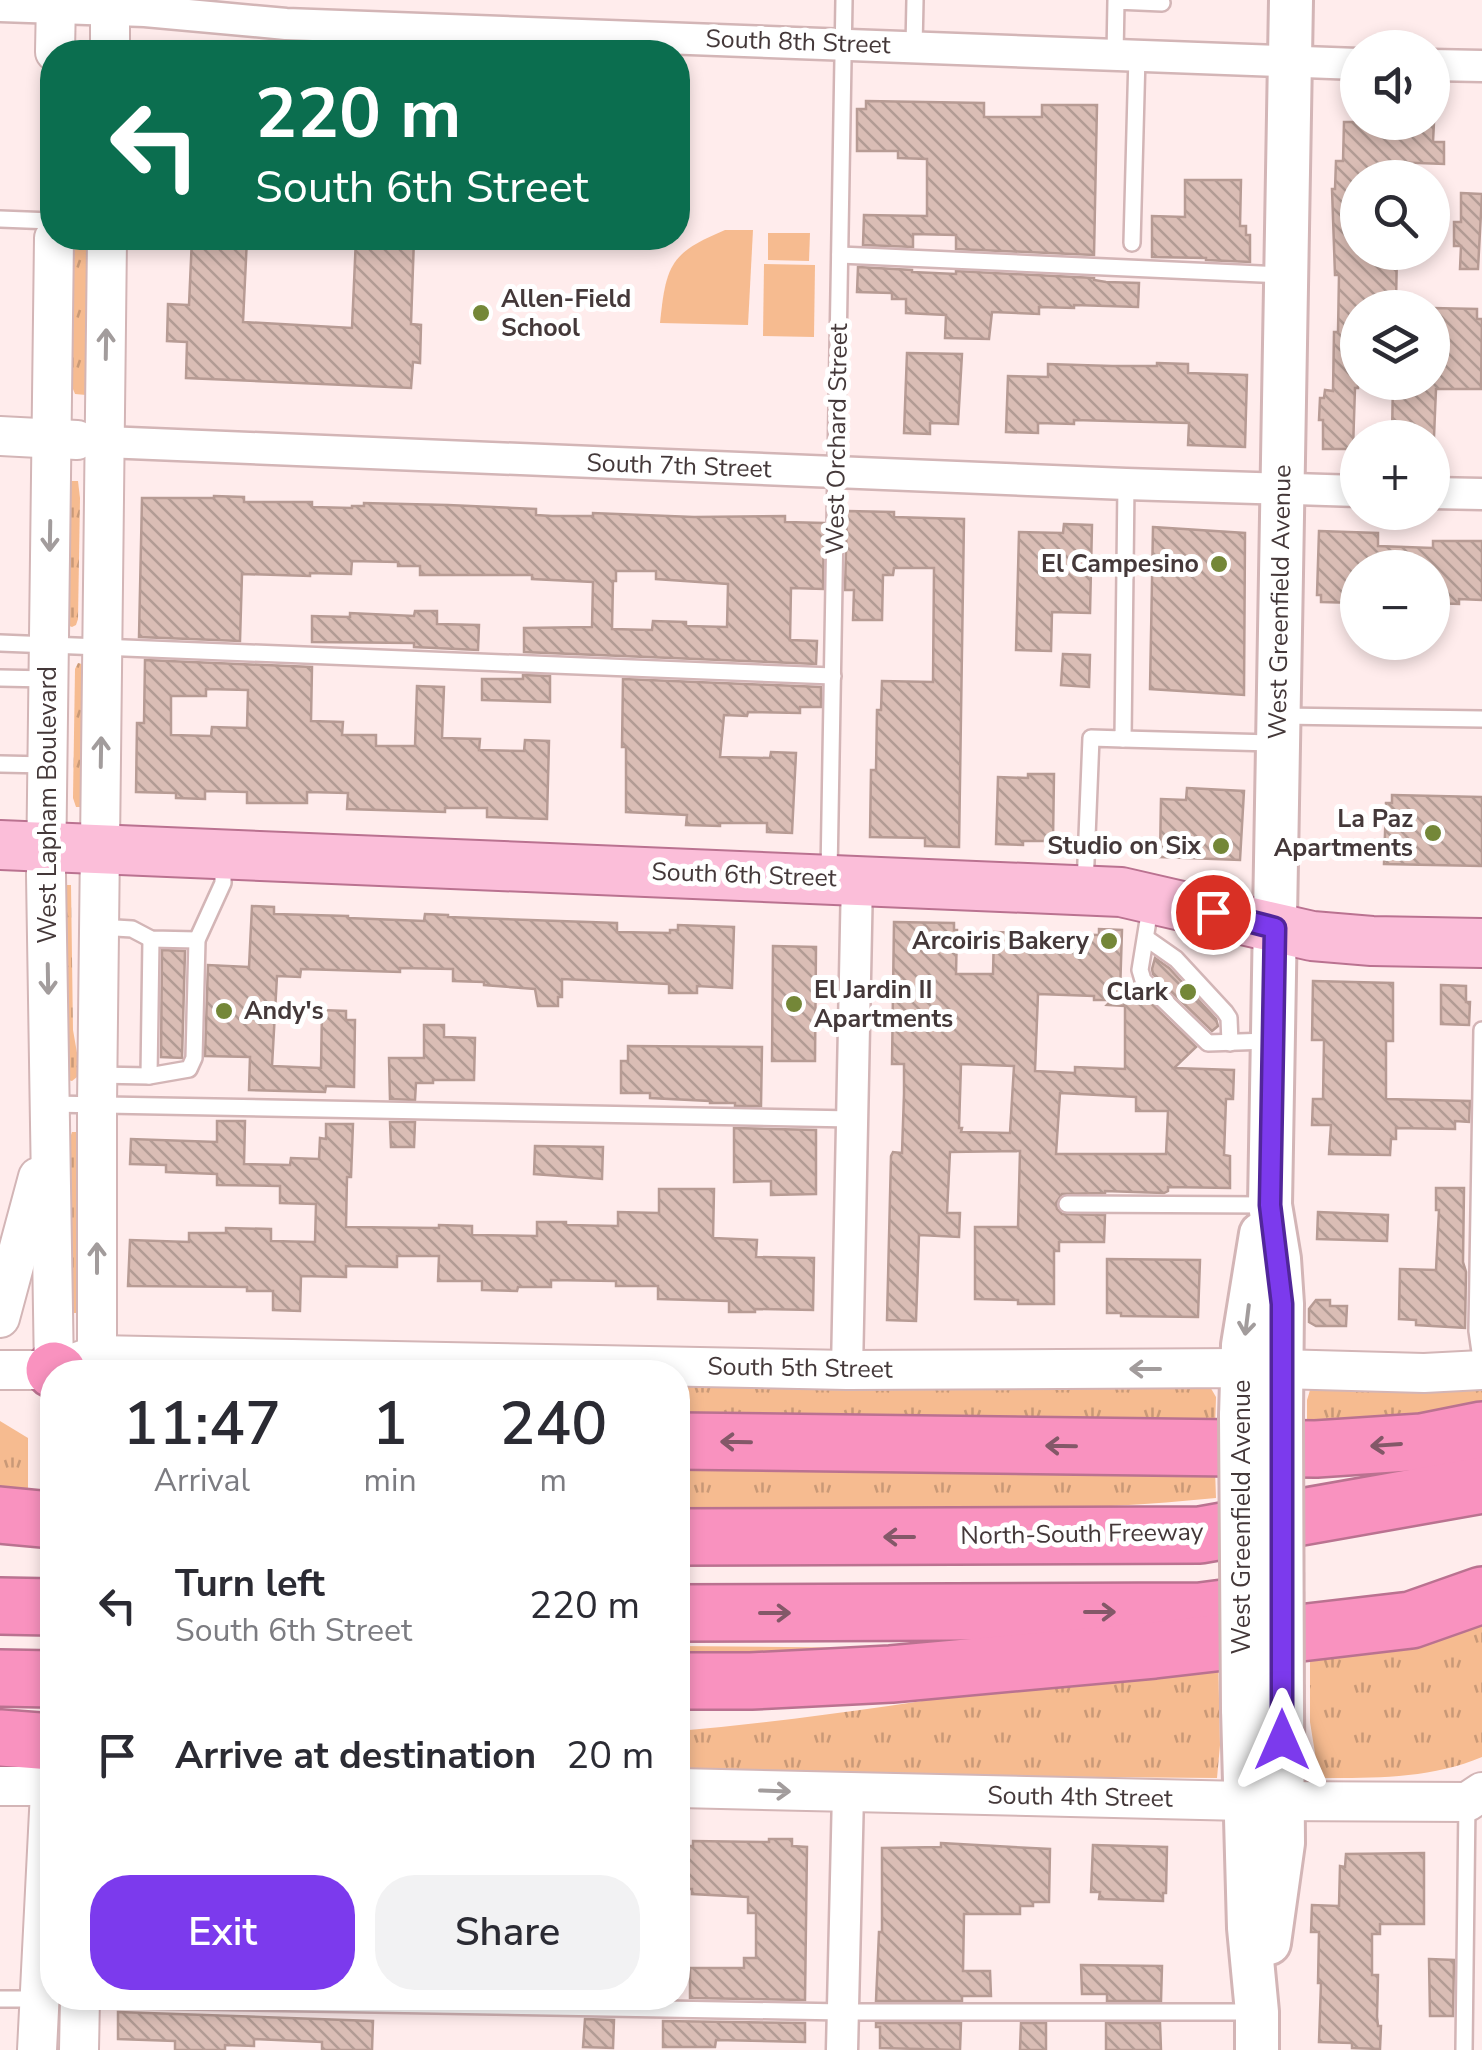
<!DOCTYPE html>
<html lang="en">
<head>
<meta charset="utf-8">
<style>
	body { margin:0; font-family:"Nunito Sans",sans-serif; background:#f2f2f3; color:#2b2b33; height:100vh; display:flex; flex-direction:column; font-size:38px; white-space:nowrap }
	* { box-sizing:border-box; margin:0 }
	p { font-size:32px; color:#7c7c81 }
	.icon { flex:none; width:55px; height:55px; fill:none; stroke:currentColor; stroke-width:2; stroke-linecap:round; stroke-linejoin:round }
	.map { position:relative; flex:1; overflow:hidden }
	.panel { position:absolute; left:40px; top:1360px; width:650px; height:650px; display:flex; flex-direction:column; background:#fff; border-radius:40px; box-shadow:0 5px 15px #0003 }
	.panel>* { flex:none }
	.guide { position:absolute; left:40px; top:40px; width:650px; height:210px; border-radius:40px; box-shadow:0 5px 15px #0003; background:#0b6e4f; color:#fff; overflow:hidden }
	.fabs { position:absolute; left:1340px; top:30px; display:grid; gap:20px }
	.fabs a { display:grid; place-items:center; width:110px; height:110px; border-radius:50%; background:#fff; box-shadow:0 5px 15px #0003; font-size:50px }
	.pin { position:absolute; display:grid; place-items:center; width:85px; height:85px; color:#fff; margin:-42px; border:5px solid #fff; border-radius:50%; box-shadow:0 2px 10px #0007 }
	.me { position:absolute; width:110px; margin:-55px; rotate:0deg; stroke-linejoin:round; filter:drop-shadow(0 0 8px #0008) }
	.turn { display:flex; align-items:center; gap:35px; height:210px; padding:0 50px; font-size:45px }
	.turn .icon { width:130px; height:130px; stroke-width:2.5 }
	.turn b { display:block; font-size:70px; line-height:85px }
	.eta { display:flex; justify-content:space-evenly; align-items:center; height:170px; text-align:center }
	.eta b { font-size:60px; font-weight:600; line-height:70px }
	.button { display:flex; gap:20px; margin-top:auto; padding:20px 50px }
	.button a { flex:1; height:115px; border-radius:40px; background:#7c3aed; color:#fff; font-size:40px; font-weight:600; line-height:115px; text-align:center }
	.button a+a { background:#f2f2f3; color:#2b2b33 }
	ul { padding:0; list-style:none }
	li { display:flex; align-items:center; gap:30px; height:150px; padding:0 50px }
	li div { flex:1 }
	li b { display:block; font-size:38px }
	li em { font-style:normal }
	.map>svg:first-child { display:block }
</style>
</head>
<body>
<div class="map">
<svg width="1482" height="2050" viewBox="0 0 1482 2050">
	<defs>
		<pattern id="grass-tufts" width="24" height="20" patternUnits="userSpaceOnUse" patternTransform="scale(2.5)"><rect width="24" height="20" fill="#f6bb90"/><path d="M3 7l-1-3M5 7V3M7 7l1-3M15 17l-1-3M17 17v-4M19 17l1-3" fill="none" stroke="#c99977"/></pattern>
		<pattern id="building-back-hatch" width="6" height="6" patternUnits="userSpaceOnUse" patternTransform="scale(2.5)"><rect width="6" height="6" fill="#dabdb5"/><path d="M-1 5l2 2M0 0l6 6M5-1l2 2" fill="none" stroke="#b29b94"/></pattern>
	</defs>
	<rect width="100%" height="100%" fill="#ffecec"/>
	<g fill="url(#grass-tufts)">
		<path d="M82 243 89 245 93 374 86 395 75 394 71 384V253L74 247Z"/>
		<path d="M70 481H78L80 498 78 619 76 625 72 627 67 625Z"/>
		<path d="M78 663 85 665 83 807H76L73 798 75 669Z"/>
		<path d="M65 885H71L73 1030 80 1070 77 1077 72 1081 68 1080 65 1075 63 897Z"/>
		<path d="M72 1132H78L84 1144V1313H68L67 1146Z"/>
		<path d="M678 1378 1209 1385 1216 1397 1215 1429 678 1424Z"/>
		<path d="M1482 1379V1417L1307 1431V1400L1311 1387Z"/>
		<path d="M0 1421 28 1438V1504L0 1500Z"/>
		<path d="M678 1462 1215 1469 1216 1498C1037 1516 857 1509 678 1507Z"/>
		<path d="M1482 1612V1757C1430 1779 1374 1778 1319 1778L1310 1722V1644Z"/>
		<path d="M678 1646 975 1649 678 1664Z"/>
		<path d="M1218 1653 1220 1745 1217 1778 678 1773V1731C859 1715 1039 1682 1218 1653Z"/>
	</g>
	<g fill="#f6bb90">
		<path d="M725 230H753L748 325 660 323C666 265 670 253 725 230Z"/>
		<path d="M768 233H810L809 261 768 260Z"/>
		<path d="M764 264 815 265 814 337 763 336Z"/>
	</g>
	<g fill="url(#building-back-hatch)" stroke="#b79b94" stroke-width="2.5" fill-rule="evenodd">
		<path d="M866 101 984 103V117H1042V105H1097L1094 255 956 249V235L913 234V247L863 245 864 215 927 216V159L898 158V151H857V109H866Z"/>
		<path d="M1344 122H1434L1433 142H1444V164L1391 162 1390 178H1358V252H1397L1396 303H1388V308H1358V388H1355L1353 449H1323V420H1319L1320 398H1324L1325 390 1333 391 1334 332H1338L1339 275H1335L1332 189H1335L1336 161H1343Z"/>
		<path d="M1185 180H1241L1240 226H1246V235H1250V262L1206 260V258L1152 257V216L1185 217Z"/>
		<path d="M1461 193 1482 194 1478 269H1460L1461 246H1454V222H1461Z"/>
		<path d="M192 238H247L243 322 352 328 356 238H414L411 324 421 325 420 363 413 362 411 388 186 378 187 342 167 341 168 304 189 305Z"/>
		<path d="M858 267 912 270V272L956 274V271L1094 278V280L1106 282 1139 283 1138 307 1074 305V308L1039 307V314L992 312 989 339 945 338 946 315 906 313V299H892V293L857 292Z"/>
		<path d="M1432 308 1477 309V319H1482L1481 389H1436L1434 437 1392 436 1393 382H1432Z"/>
		<path d="M907 353 962 354 958 424 930 423V434L904 433Z"/>
		<path d="M1157 363 1188 364V373L1247 375 1245 447 1188 445 1189 423 1074 420V424L1038 423V433L1006 432 1008 376 1048 377V364L1112 366H1157Z"/>
		<path d="M214 496 244 497V502H312V507L352 508V506H364V503L448 505 536 509V515L552 516H593V513L694 517 785 516V522L824 523 823 589 791 588 790 640 817 641 816 664 524 652V628L592 627 593 582 532 579V575H420V566H398V562L352 561 351 574 310 573V576L242 574 240 641 139 637 142 498H214ZM616 571H656V579L728 584 727 627 686 626V622L653 621 652 630 612 629 613 581H616Z"/>
		<path d="M847 511 894 512V517L964 519 959 847 925 846V838L870 837 871 770H876L877 710H881L882 681 933 682 934 568H894L893 575H883L882 620H853L854 590H845Z"/>
		<path d="M1064 524 1092 525 1090 613 1052 612 1051 651 1016 650 1019 532 1063 533Z"/>
		<path d="M1153 527 1245 533 1244 695 1150 689Z"/>
		<path d="M1319 531 1378 533V546L1433 548V541H1482V600L1459 599V604L1432 603V568H1358V603L1321 602V595H1317Z"/>
		<path d="M415 611H437V624L479 625 478 650 414 647V643L312 642V616L350 617V613L414 616Z"/>
		<path d="M1063 654 1090 655 1089 687 1061 685Z"/>
		<path d="M145 660 312 667 311 721 343 722 342 735H376V746H415L417 686 444 687 442 738 480 739 479 750 524 751 525 740 549 741 547 819 487 817V808H445V812L347 809 348 793 307 792V803H247V792L205 791V799L176 798V793L136 792 137 723H144ZM206 689 248 690 247 728 212 727 211 736 171 735V696H206Z"/>
		<path d="M523 675 550 676V702L482 700V679H523Z"/>
		<path d="M623 679 821 687V707H800V713L748 712 747 716 724 715 720 757 770 758 771 752 796 753 792 833 767 832V823H720V826L686 825 687 815 626 812V747H622Z"/>
		<path d="M1028 774H1054L1053 841H1023V845L996 844 998 777 1028 778Z"/>
		<path d="M1187 788 1244 791 1240 860 1160 857 1161 799 1186 800Z"/>
		<path d="M1392 795 1482 797V866L1384 864 1386 803H1392Z"/>
		<path d="M252 906 274 907V914L348 916V918L424 921 425 914 448 915V917L617 923V932L670 933V930H678V925L734 927 732 988 697 986V993H669V984L562 979V997H558V1006H538L535 989 484 985V982L453 981V969L400 968V972L301 969 300 977 277 976 272 1066 321 1068 322 1010 346 1011V1020H355L354 1087 326 1086 325 1092 249 1090 250 1057 205 1056 208 965 249 967Z"/>
		<path d="M894 922 954 923V930H957L956 974H993L994 932 1099 935V929L1122 930 1120 993 1132 981 1135 988 1196 1047 1174 1068 1234 1070 1233 1099H1226L1224 1155 1230 1156V1188L1168 1187V1191L1164 1193 1105 1191V1193L1062 1194 1056 1203 1057 1209 1062 1214 1105 1215 1104 1242H1059V1251H1054V1304H1018V1300L975 1299V1227H1018L1020 1151 950 1152 947 1213H960L959 1237 919 1235 916 1321 887 1320 891 1156 893 1152 902 1153 904 1094V1064H892ZM1038 994 1094 996V1000H1112L1107 1005 1125 1006V1069L1075 1067V1073L1035 1071ZM961 1064 1014 1066 1010 1133 961 1132 962 1128H959ZM1060 1093 1136 1097V1111H1168L1166 1154H1056Z"/>
		<path d="M773 946 816 947 815 1061H772Z"/>
		<path d="M162 950 185 951 182 1058 161 1057Z"/>
		<path d="M1155 958 1169 968 1216 1019 1218 1026 1212 1031 1153 974 1152 969Z"/>
		<path d="M1313 981 1393 983V1041H1386V1099L1470 1101 1469 1122 1455 1121V1129L1396 1128V1139H1391L1390 1155 1329 1154 1331 1125H1312L1313 1099H1323L1324 1040H1312Z"/>
		<path d="M1441 985 1466 986V1002H1470L1469 1025 1441 1024Z"/>
		<path d="M424 1025H444V1037L475 1038 474 1080H433V1083H416L415 1100 390 1099 389 1058H424Z"/>
		<path d="M628 1046 762 1047 761 1106H735V1103H710V1101L650 1098V1093H621V1061H628Z"/>
		<path d="M217 1121H245L244 1164 290 1165 291 1158 319 1159 320 1138 326 1139V1124H353L351 1177H347L346 1227 439 1228V1225L472 1226V1235L537 1236V1222H566V1225L618 1226V1212L659 1213V1189H714L713 1238 757 1240 756 1257 814 1258 813 1310 755 1309V1312H729V1301L658 1299V1286H616V1281L551 1280V1287H518L517 1291 482 1290V1281H438L439 1256H397V1267L346 1266V1277L301 1276 300 1311 273 1310V1291H247V1287L128 1286 130 1240 189 1242V1233H226V1228L271 1229V1241L315 1242 316 1204 280 1203V1186L217 1185V1174L166 1172V1165L130 1164 131 1139 217 1142Z"/>
		<path d="M390 1122H415L414 1147H391Z"/>
		<path d="M734 1128 816 1130V1194L771 1195V1181L734 1182Z"/>
		<path d="M535 1146 603 1147 602 1179 534 1174Z"/>
		<path d="M1436 1188H1464L1463 1262 1466 1272 1465 1328 1416 1325V1320L1399 1319 1400 1269 1436 1270 1439 1210H1436Z"/>
		<path d="M1318 1212 1388 1215 1387 1241 1317 1239Z"/>
		<path d="M1107 1259 1200 1260 1198 1317 1121 1316V1313H1107Z"/>
		<path d="M1316 1300H1330V1306H1347L1346 1326H1316L1309 1322V1309Z"/>
		<path d="M769 1839H792V1846L807 1847 805 2000 690 1998V1968H744V1958H756V1913H748V1897L692 1894V1889H678V1846H693V1841L769 1842Z"/>
		<path d="M941 1843 1050 1849 1049 1902H1033V1906H1020V1914H964L963 1971H990L991 1996H962V2001H876L879 1932H882V1848L941 1847Z"/>
		<path d="M1093 1845 1167 1847 1166 1893H1163V1901L1099 1899 1100 1892H1091Z"/>
		<path d="M1424 1853V1924H1380V1934H1372V1975H1378L1377 2017 1378 2026H1381L1380 2049 1352 2048V2043L1319 2042 1321 1983H1318L1319 1932H1311L1312 1905 1339 1906 1340 1866 1345 1867 1346 1854Z"/>
		<path d="M1429 1959 1454 1960 1453 2016H1430Z"/>
		<path d="M1081 1965 1162 1966 1161 2001H1107V1994H1082Z"/>
		<path d="M118 2012 373 2021 372 2050H322V2042L254 2039V2046L225 2045V2050H175V2041L118 2039Z"/>
		<path d="M585 2019 614 2020 613 2048 583 2047Z"/>
		<path d="M663 2021 805 2023V2042L716 2040 715 2047H663Z"/>
		<path d="M876 2023H961L960 2050 880 2048V2027H876Z"/>
		<path d="M1021 2023H1046V2050H1020Z"/>
		<path d="M1106 2023H1160L1161 2050H1106Z"/>
	</g>
	<g fill="none" stroke-linecap="round" stroke-linejoin="round">
		<g stroke="#d3b5b6" stroke-width="20">
			<g id="service">
				<path d="M914 47 915 0"/>
				<path d="M1115 55 1116 1 1162 3"/>
				<path d="M0 219 52 221"/>
				<path d="M1132 243 1137 56"/>
				<path d="M840 255 1285 275"/>
				<path d="M0 643 833 676"/>
				<path d="M0 678 48 679"/>
				<path d="M1281 716 1482 719"/>
				<path d="M1123 739 1274 743"/>
				<path d="M0 764 47 765"/>
				<path d="M829 874 844 0"/>
				<path d="M1085 886 1091 738 1123 739 1126 484"/>
				<path d="M1151 902 1140 970 1143 980 1208 1043 1269 1041"/>
				<path d="M99 927 132 929 151 939 197 940"/>
				<path d="M1146 938 1176 959 1225 1012 1229 1018 1230 1043"/>
				<path d="M1482 1030 1477 1331 1482 1366"/>
				<path d="M97 1075 149 1076 189 1069 194 1058 197 940 223 883V858"/>
				<path d="M149 1076 151 939"/>
				<path d="M50 1104 852 1119"/>
				<path d="M1067 1204 1268 1205"/>
				<path d="M0 1999H38"/>
				<path d="M81 1999 843 2012H1253"/>
				<path d="M1464 2050 1467 1802"/>
			</g>
		</g>
		<g stroke="#d3b5b6" stroke-width="35">
			<g id="minor">
				<path d="M0 6 145 11 286 24 1358 64"/>
				<path d="M1432 65 1482 66"/>
				<path d="M105 442 1126 484 1358 491"/>
				<path d="M1432 493 1482 494"/>
				<path d="M847 1370 857 879"/>
				<path d="M842 2050 848 1793"/>
			</g>
		</g>
		<g stroke="#d3b5b6" stroke-width="42">
			<g id="tertiary">
				<path d="M55 52 56 0"/>
				<path d="M110 52V0"/>
				<path d="M54 238 46 875 54 1372"/>
				<path d="M0 436 77 440"/>
				<path d="M0 1318 38 1177"/>
				<path d="M0 1370H54L97 1355 847 1370 1242 1368 1424 1373 1482 1370"/>
				<path d="M97 1372V1105L107 238"/>
				<path d="M0 1786H52"/>
				<path d="M678 1788 1244 1801 1467 1802 1482 1792"/>
				<path d="M37 2050 52 1752"/>
				<path d="M79 2050 80 1998"/>
			</g>
		</g>
		<g stroke="#d3b5b6" stroke-width="48">
			<g id="secondary">
				<path d="M1281 1415 1282 1304 1279 1259 1270 1205 1291 0"/>
				<path d="M1241 1416 1243 1345 1261 1234"/>
				<path d="M1243 1709 1249 1928 1257 2012V2050"/>
				<path d="M1269 1943 1283 1843 1282 1710"/>
			</g>
		</g>
		<g stroke="#ba7290" stroke-width="52">
			<path id="primary" d="M0 845 1121 892 1312 936 1372 941 1482 943"/>
		</g>
		<g stroke="#ba7290" stroke-width="60">
			<g id="motorway">
				<path d="M54 1370 58 1372"/>
				<path d="M678 1441 1316 1449 1422 1442 1482 1430"/>
				<path d="M0 1515 52 1520"/>
				<path d="M678 1537 1200 1535 1482 1485"/>
				<path d="M0 1606 52 1607"/>
				<path d="M678 1613 1201 1611 1224 1608"/>
				<path d="M0 1678 52 1679"/>
				<path d="M678 1681H751L891 1674 1154 1650 1411 1620 1482 1595"/>
				<path d="M0 1738 52 1742"/>
			</g>
		</g>
		<use href="#service" stroke="#fff" stroke-width="15"/>
		<use href="#minor" stroke="#fff" stroke-width="30"/>
		<use href="#tertiary" stroke="#fff" stroke-width="38"/>
		<use href="#secondary" stroke="#fff" stroke-width="42"/>
		<use href="#primary" stroke="#fbbed9" stroke-width="48"/>
		<use href="#motorway" stroke="#f992bf" stroke-width="55"/>
		<g stroke="#d3b5b6" stroke-width="48" stroke-linecap="butt">
			<g id="secondary-bridge">
				<path d="M1281 1415 1282 1710"/>
				<path d="M1241 1416 1243 1709"/>
			</g>
		</g>
		<use href="#secondary-bridge" stroke="#fff" stroke-width="42"/>
	</g>
	<defs><path id="oneway-shaft" d="M-6 0H5M1.5-3L5.5 0L1.5 3" fill="none" stroke-width="1.6" stroke-linecap="round" stroke-linejoin="round" transform="scale(2.5)"/></defs>
	<g stroke="#a29c9c">
		<use href="#oneway-shaft" transform="translate(106 344) rotate(-89)"/>
		<use href="#oneway-shaft" transform="translate(50 536) rotate(91)"/>
		<use href="#oneway-shaft" transform="translate(101 752) rotate(-89)"/>
		<use href="#oneway-shaft" transform="translate(48 979) rotate(89)"/>
		<use href="#oneway-shaft" transform="translate(97 1258) rotate(-90)"/>
		<use href="#oneway-shaft" transform="translate(1247 1320) rotate(97)"/>
		<use href="#oneway-shaft" transform="translate(1145 1369) rotate(180)"/>
		<use href="#oneway-shaft" transform="translate(775 1791) rotate(2)"/>
	</g>
	<g stroke="#835868">
		<use href="#oneway-shaft" transform="translate(736 1442) rotate(-179)"/>
		<use href="#oneway-shaft" transform="translate(1386 1445) rotate(176)"/>
		<use href="#oneway-shaft" transform="translate(1061 1446) rotate(-179)"/>
		<use href="#oneway-shaft" transform="translate(899 1537) rotate(180)"/>
		<use href="#oneway-shaft" transform="translate(1100 1612)"/>
		<use href="#oneway-shaft" transform="translate(775 1613)"/>
	</g>
	<g fill="none" stroke-linecap="round" stroke-linejoin="round">
		<g stroke="#51269a" stroke-width="25">
			<path id="route" d="M1213 912 1275 928 1270 1205 1282 1304V1740"/>
		</g>
		<use href="#route" stroke="#7c3aed" stroke-width="18"/>
	</g>
	<g fill="#748738" stroke="#fff" stroke-width="4">
		<circle cx="481" cy="313" r="10"/>
		<circle cx="1219" cy="564" r="10"/>
		<circle cx="1433" cy="833" r="10"/>
		<circle cx="1221" cy="846" r="10"/>
		<circle cx="1109" cy="941" r="10"/>
		<circle cx="1188" cy="992" r="10"/>
		<circle cx="794" cy="1004" r="10"/>
		<circle cx="224" cy="1011" r="10"/>
	</g>
	<g text-anchor="middle" dominant-baseline="central" stroke-width="10" stroke-linejoin="round" paint-order="stroke">
		<g font-size="25" fill="#443839" stroke="#fff">
			<text transform="translate(798 42) rotate(2)">South 8th Street</text>
			<text transform="translate(837 439) rotate(-89)">West Orchard Street</text>
			<text transform="translate(679 466) rotate(2)">South 7th Street</text>
			<text transform="translate(1280 602) rotate(-89)">West Greenfield Avenue</text>
			<text transform="translate(48 805) rotate(-90)">West Lapham Boulevard</text>
			<text transform="translate(744 875) rotate(2)">South 6th Street</text>
			<text transform="translate(800 1368) rotate(1)">South 5th Street</text>
			<text transform="translate(1242 1517) rotate(-90)">West Greenfield Avenue</text>
			<text transform="translate(1082 1534) rotate(-1)">North-South Freeway</text>
			<text transform="translate(1080 1797) rotate(1)">South 4th Street</text>
		</g>
		<g font-size="25" font-weight="bold" fill="#443839" stroke="#fff" text-anchor="end">
			<text x="501" y="299" text-anchor="start">Allen-Field<tspan x="501" dy="29">School</tspan></text>
			<text x="1199" y="564">El Campesino</text>
			<text x="1413" y="819">La Paz<tspan x="1413" dy="29">Apartments</tspan></text>
			<text x="1201" y="846">Studio on Six</text>
			<text x="1089" y="941">Arcoiris Bakery</text>
			<text x="814" y="990" text-anchor="start">El Jardin II<tspan x="814" dy="29">Apartments</tspan></text>
			<text x="1168" y="992">Clark</text>
			<text x="244" y="1011" text-anchor="start">Andy's</text>
		</g>
	</g>
</svg>
<div class="fabs">
<a><svg class="icon" aria-label="sound" viewBox="0 0 24 24"><path d="M4 9h4l5-4v14l-5-4H4zM17 9q2 3 0 6"/></svg></a>
<a><svg class="icon" aria-label="search" viewBox="0 0 24 24"><circle cx="10" cy="10" r="6"/><path d="M15 15l6 6"/></svg></a>
<a><svg class="icon" aria-label="layers" viewBox="0 0 24 24"><path d="M12 4l9 5-9 5-9-5zM3 14l9 5 9-5"/></svg></a>
<a>+</a>
<a>−</a>
</div>
<div class="pin" style="left:1213px;top:912px;background:#d93025"><svg class="icon" aria-label="arrive" viewBox="0 0 24 24"><path d="M6 21V4h12l-3 4 3 4H6"/></svg></div>
<svg class="me" style="left:1282px;top:1740px" viewBox="-20 -20 40 40"><path d="M0-17L14 15 0 8-14 15z" fill="#7c3aed" stroke="#fff" stroke-width="4"/></svg>
<div class="guide">
<div class="turn"><svg class="icon" aria-label="left" viewBox="0 0 24 24"><path d="M17 20v-9H6M10 6l-5 5 5 5"/></svg><div><b>220 m</b>South 6th Street</div></div>
</div>
<section class="panel">
<div class="eta">
<div><b>11:47</b><p>Arrival</p></div>
<div><b>1</b><p>min</p></div>
<div><b>240</b><p>m</p></div>
</div>
<ul>
<li><svg class="icon" aria-label="left" viewBox="0 0 24 24"><path d="M17 20v-9H6M10 6l-5 5 5 5"/></svg><div><b>Turn left</b><p>South 6th Street</p></div><em>220 m</em></li>
<li><svg class="icon" aria-label="arrive" viewBox="0 0 24 24"><path d="M6 21V4h12l-3 4 3 4H6"/></svg><div><b>Arrive at destination</b></div><em>20 m</em></li>
</ul>
<div class="button"><a>Exit</a><a>Share</a></div>
</section>
</div>
</body>
</html>
